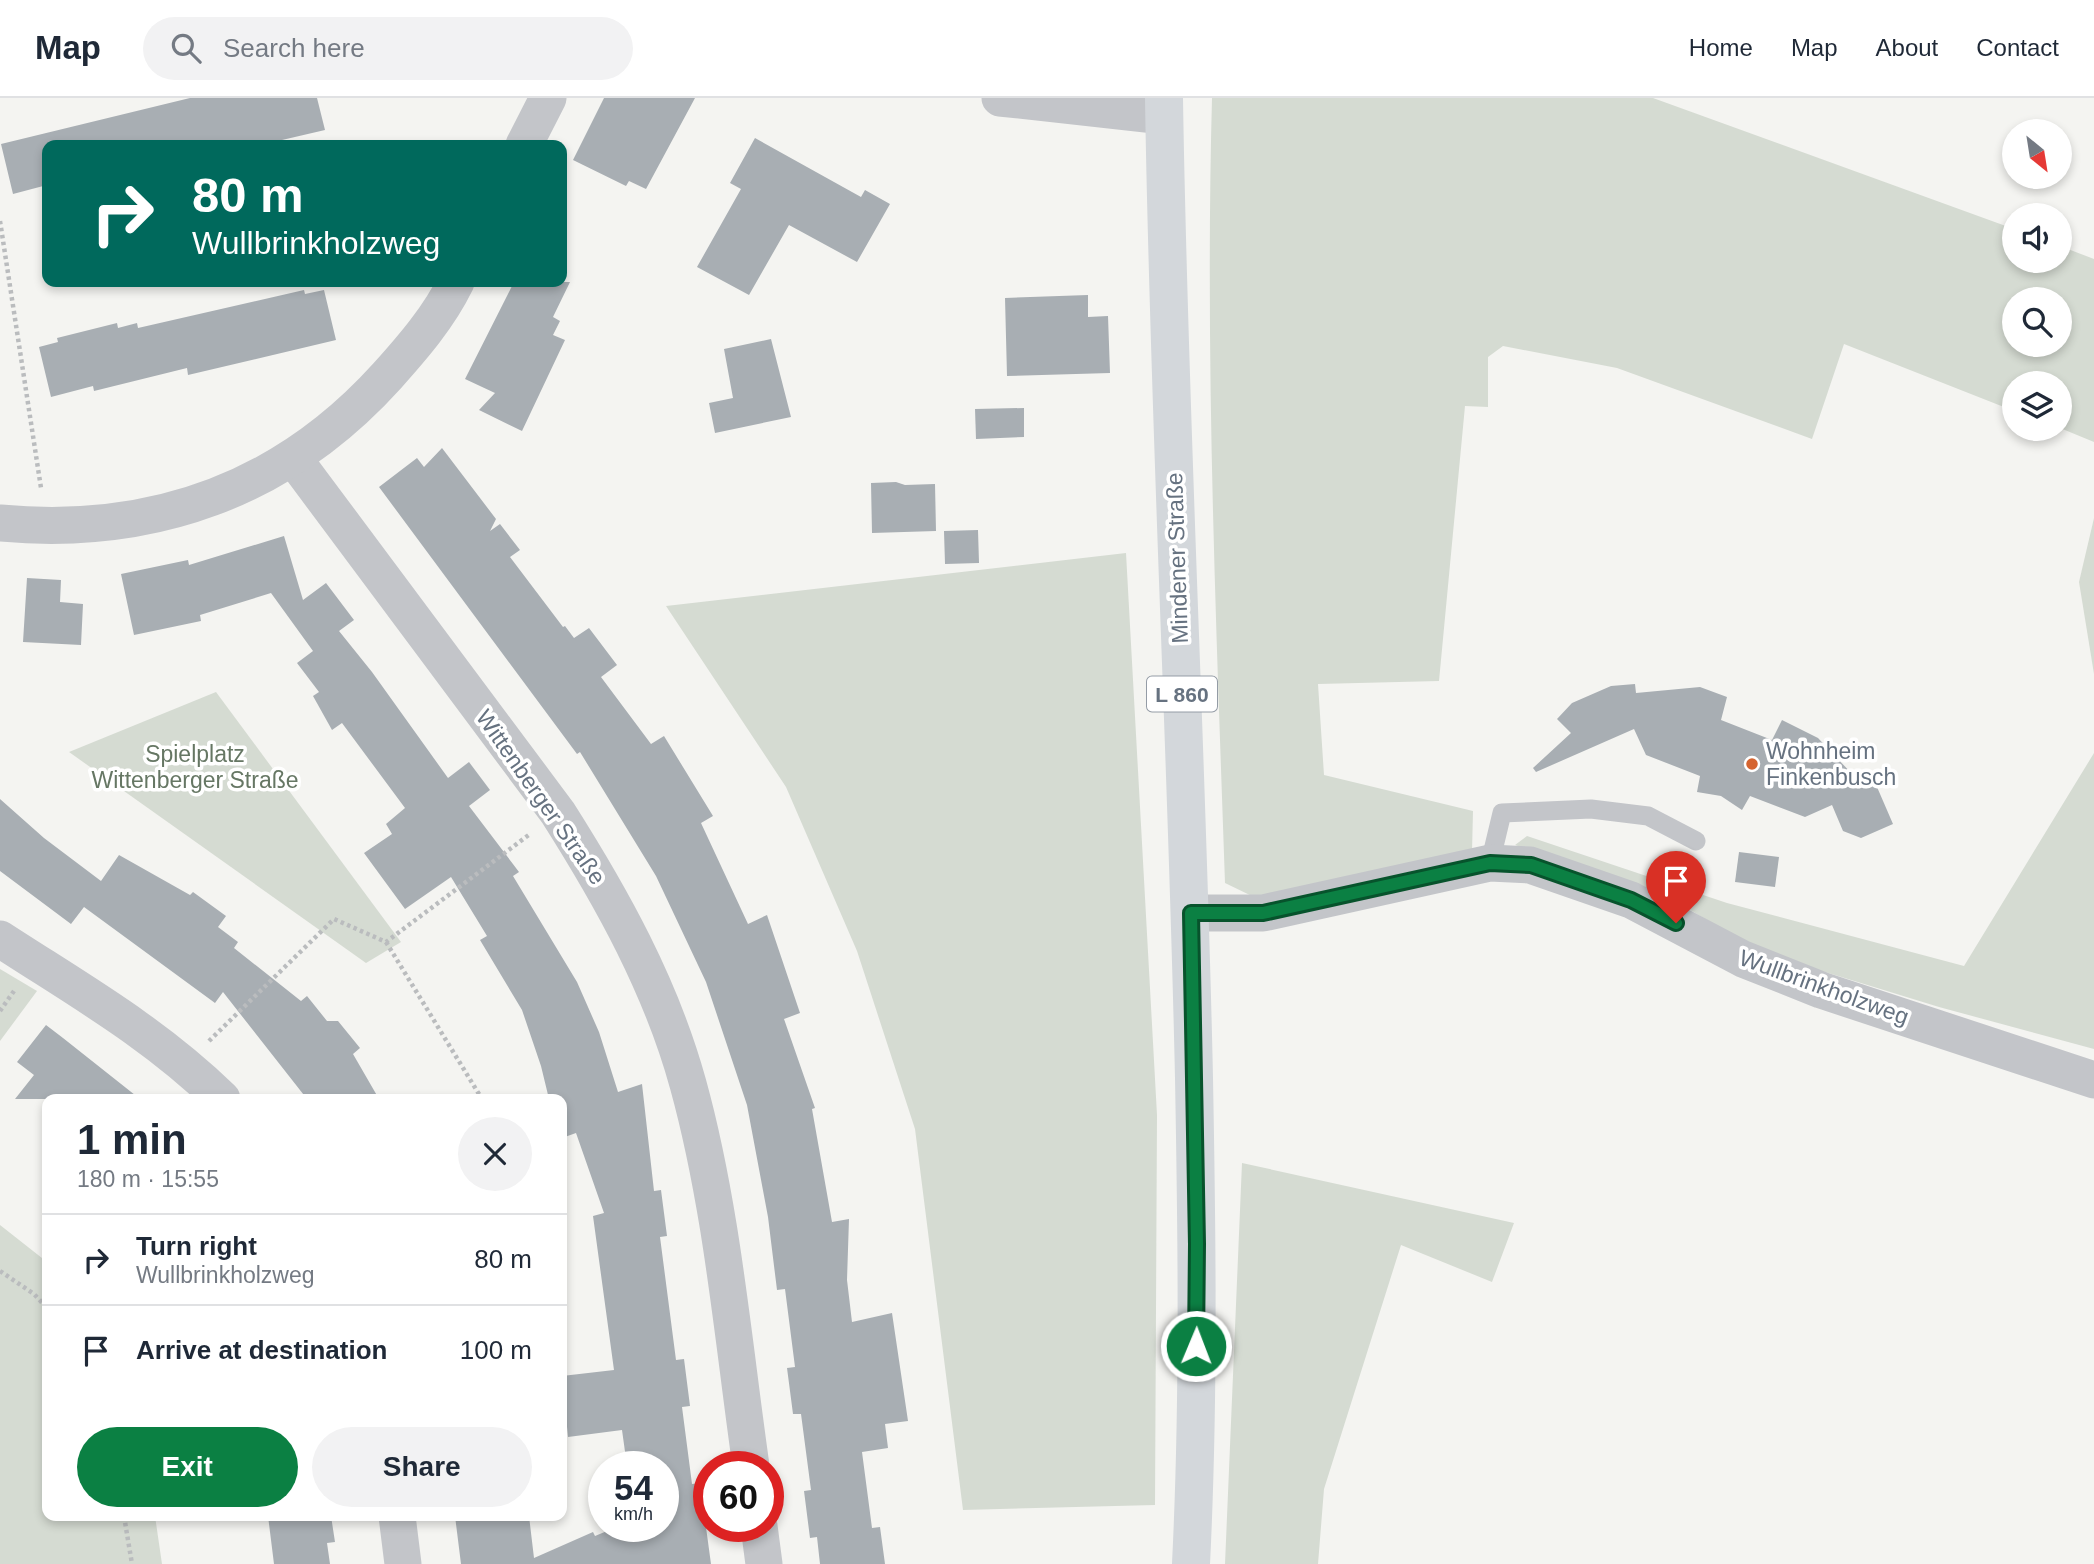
<!DOCTYPE html>
<html lang="en">
<head>
<meta charset="utf-8">
<style>
	body { margin:0; font-family:Arial,sans-serif; background:#f2f2f3; color:#1f2937; height:100vh; display:flex; flex-direction:column; font-size:26px; white-space:nowrap }
	* { box-sizing:border-box; margin:0 }
	p { font-size:23px; color:#747a83 }
	.icon { flex:none; width:38px; height:38px; fill:none; stroke:currentColor; stroke-width:2; stroke-linecap:round; stroke-linejoin:round }
	.map { position:relative; flex:1; overflow:hidden }
	.side { position:absolute; left:42px; top:996px; width:525px; height:427px; display:flex; flex-direction:column; background:#fff; border-radius:14px; box-shadow:0 4px 10px #0003 }
	.side>* { flex:none }
	.banner { position:absolute; left:42px; top:42px; width:525px; height:147px; border-radius:14px; box-shadow:0 4px 10px #0003; background:#00695c; color:#fff; overflow:hidden }
	.needle { width:46px; rotate:150deg }
	.tools { position:absolute; left:2002px; top:21px; display:grid; gap:14px }
	.tools a { display:grid; place-items:center; width:70px; height:70px; border-radius:50%; background:#fff; box-shadow:0 4px 10px #0003; font-size:35px }
	.speed { position:absolute; left:588px; top:1353px; display:flex; gap:14px; font-size:35px; font-weight:700; text-align:center }
	.speed>* { display:grid; place-content:center; width:91px; height:91px; border-radius:50%; background:#fff; box-shadow:0 4px 10px #0003; line-height:1 }
	.speed small { font-size:18px; font-weight:400 }
	.speed .limit { border:10px solid #d22; background:#fff; color:#111 }
	.pin { position:absolute; display:grid; place-items:center; width:60px; height:60px; color:#fff; margin:-72px -30px; border-radius:50% 50% 50% 0; rotate:-45deg; box-shadow:0 0 7px #0007 }
	.pin .icon { rotate:45deg }
	.me { position:absolute; width:77px; margin:-38px; rotate:1deg; stroke-linejoin:round; filter:drop-shadow(0 0 5px #0008) }
	.turn { display:flex; align-items:center; gap:24px; height:147px; padding:0 35px; font-size:32px }
	.turn .icon { width:91px; height:91px; stroke-width:2.5 }
	.turn b { display:block; font-size:49px; line-height:60px }
	.round { display:grid; place-items:center; flex:none; width:74px; height:74px; border-radius:37px; background:#f2f2f3 }
	.head { display:flex; align-items:center; justify-content:space-between; height:119px; padding:0 35px }
	h1 { font-size:42px; font-weight:800; line-height:52px }
	.action { display:flex; gap:14px; margin-top:auto; padding:14px 35px }
	.action a { flex:1; height:80px; border-radius:42px; background:#0b8043; color:#fff; font-size:28px; font-weight:800; line-height:80px; text-align:center }
	.action a+a { background:#f2f2f3; color:#1f2937 }
	ul { padding:0; list-style:none }
	li { display:flex; align-items:center; gap:21px; height:91px; padding:0 35px; border-top:2px solid #e0e1e3 }
	li div { flex:1 }
	li b { display:block; font-size:26px }
	li em { font-style:normal }
	header { display:flex; align-items:center; gap:42px; box-sizing:border-box; height:98px; padding:0 35px; background:#fff; border-bottom:2px solid #e0e1e3 }
	header strong { font-size:33px }
	nav { display:flex; gap:38px; margin-inline-start:auto; font-size:24px }
	.search { width:490px; height:63px; background:#f2f2f3; display:flex; align-items:center; gap:18px; box-sizing:border-box; padding:0 24px; border-radius:38px; color:#747a83; font-size:26px }
	.map>svg:first-child { display:block }
</style>
</head>
<body>
<header>
<strong>Map</strong>
<div class="search"><svg class="icon" aria-label="search" viewBox="0 0 24 24"><circle cx="10" cy="10" r="6"/><path d="M15 15l6 6"/></svg>Search here</div>
<nav><a>Home</a><a>Map</a><a>About</a><a>Contact</a></nav>
</header>
<div class="map">
<svg width="2094" height="1466" viewBox="0 0 2094 1466">
	<rect width="100%" height="100%" fill="#f4f4f1"/>
	<g fill="#d5dbd2" fill-rule="evenodd">
		<path d="M1212 0H1653L2014 131V163H2060V148L2094 161V344L2060 330V285H2014V313L1844 246 1812 341 1617 270 1503 248 1488 259V309L1465 308 1439 583 1318 586 1324 677 1473 713 1472 754 1256 800 1225 785C1216 523 1205 262 1212 0ZM2014 201H2060V247H2014Z"/>
		<path d="M2094 420V576L2079 484Z"/>
		<path d="M1126 455 1157 1017 1155 1407 963 1412 915 1031 857 853 786 689 666 508Z"/>
		<path d="M216 594 401 844 366 865 69 654Z"/>
		<path d="M2094 655V951L1939 909 1763 855 1663 796 1515 747 1527 738 1727 805 1964 868Z"/>
		<path d="M0 871 37 893 0 943Z"/>
		<path d="M1242 1065 1514 1125 1492 1184 1401 1147 1324 1391 1318 1466H1225Z"/>
		<path d="M0 1127 47 1164V1418H155L162 1466H0Z"/>
	</g>
	<g fill="#a8aeb3">
		<path d="M190 0H317L325 32 282 42 284 47H47V87L13 96 1 46Z"/>
		<path d="M604 0H695L646 91 629 83 626 88 573 62Z"/>
		<path d="M755 40 861 99 865 92 890 106 857 164 789 127 749 197 697 169 741 91 730 85Z"/>
		<path d="M514 184H570L553 219 560 223 553 237 565 242 522 333 479 312 495 295 465 281Z"/>
		<path d="M304 192 305 196 324 192 336 242 188 277 187 270 94 293 93 288 51 299 39 249 58 244 57 240 117 225 118 230 137 225 138 230Z"/>
		<path d="M1088 197V219L1108 218 1110 275 1007 278 1005 200Z"/>
		<path d="M771 241 791 319 715 335 709 305 733 300 724 251Z"/>
		<path d="M1024 310V339L976 341 975 311Z"/>
		<path d="M442 350 496 421 490 433 500 426 520 452 510 459 563 529 565 528 574 540 589 530 617 567 601 579 651 646 664 638 713 718 701 725 748 826 767 817 800 915 784 921 815 1010 812 1011 832 1124 849 1121 847 1182 852 1224 892 1215 908 1323 885 1326 888 1350 862 1354 872 1430 880 1429 885 1466H820L817 1439 810 1440 804 1393 811 1392 801 1316H793L787 1270 795 1269 785 1191 777 1192 768 1119 747 1007 706 884 656 778 580 654 577 656 379 389 417 360 424 369Z"/>
		<path d="M896 384 905 387 935 386 936 433 872 435 871 385Z"/>
		<path d="M978 432 979 465 945 466 944 433Z"/>
		<path d="M284 438 303 502 326 485 354 522 339 533 372 574 448 680 469 664 490 692 469 708 519 774 513 778 577 884 599 934 618 994 642 986 654 1093 661 1092 667 1138 660 1139 676 1262 684 1261 690 1308 682 1309 692 1386 700 1385 711 1466H461L455 1418H529L534 1460 593 1434 595 1438 619 1428H663V1368H627L622 1332 568 1339 562 1278 614 1272 593 1118 604 1115 576 1035 562 1040V1001H549L541 968 522 912 480 842 487 838 451 779 405 811 364 755 392 736 386 726 405 710 342 625 332 632 313 598 319 594 297 565 313 553 271 495 200 517 201 523 134 537 121 476 188 462 189 467Z"/>
		<path d="M27 480 61 482 60 504 83 506 81 547 23 544Z"/>
		<path d="M1635 586 1636 595 1700 589 1727 599 1721 622 1772 642 1782 622 1818 640 1854 678 1860 672 1877 689 1893 726 1861 740 1843 733 1832 707 1805 719 1750 698 1742 712 1721 698 1697 694 1700 678 1646 657 1634 631 1536 674 1533 670 1571 635 1557 621 1572 605 1611 588Z"/>
		<path d="M0 701 44 740 101 783 119 757 190 797 193 794 226 818 218 829 238 844 234 850 301 903 307 898 327 923H338L360 950 353 956 379 1001H307L223 894 215 905 84 809 71 826 0 773Z"/>
		<path d="M1739 754 1779 759 1775 789 1735 784Z"/>
		<path d="M46 927 63 940 140 1001H15L34 977 17 964Z"/>
		<path d="M268 1418H331L335 1444 327 1445 330 1466H274Z"/>
	</g>
	<g fill="none" stroke-linecap="round" stroke-linejoin="round">
		<g stroke="#babcbe" stroke-width="4.5" stroke-dasharray="3.5 3.5" stroke-linecap="butt">
			<path d="M0 123 41 390"/>
			<path d="M386 844 482 1001"/>
			<path d="M0 913 14 893"/>
			<path d="M209 943 334 821 386 844 530 736"/>
			<path d="M0 1173 34 1196 47 1210"/>
			<path d="M124 1418 132 1466"/>
		</g>
		<path stroke="#c3c5c9" stroke-width="19" d="M1490 765 1502 715 1591 711 1648 718 1696 743"/>
		<g stroke="#c3c5c9" stroke-width="37">
			<path d="M1000 0 1164 18"/>
			<path d="M524 47 548 0"/>
			<path d="M294 361 558 715C612 800 661 888 688 986 722 1109 733 1242 751 1368"/>
			<path d="M0 425C152 439 284 392 387 278 413 249 439 219 456 184"/>
			<path d="M1190 815H1263L1490 765 1530 767 1631 802 1743 861 1821 892 2094 982"/>
			<path d="M0 841C80 893 153 934 222 1001"/>
			<path d="M397 1418 403 1466"/>
			<path d="M759 1428 764 1466"/>
		</g>
		<path stroke="#d3d7db" stroke-width="38" d="M1164 0C1169 327 1187 653 1194 980 1197 1142 1199 1304 1191 1466"/>
	</g>
	<g fill="none" stroke-linecap="round" stroke-linejoin="round">
		<g stroke="#07532c" stroke-width="18">
			<path id="route" d="M1196 1248 1197 1146 1191 815H1263L1490 765 1531 767 1631 802 1676 825"/>
		</g>
		<use href="#route" stroke="#0b8043" stroke-width="12"/>
	</g>
	<circle fill="#d56430" stroke="#fff" stroke-width="2.5" cx="1752" cy="666" r="7"/>
	<g text-anchor="middle" dominant-baseline="central" stroke-width="7" stroke-linejoin="round" paint-order="stroke">
		<rect fill="#fff" stroke="#949ca6" stroke-width="2" x="1147" y="578.5" width="70" height="35" rx="5"/>
		<g font-size="21" font-weight="bold" fill="#667280">
			<text x="1182" y="596">L 860</text>
		</g>
		<g font-size="23" fill="#667280" stroke="#fff">
			<text transform="translate(1177 460) rotate(-92)">Mindener Straße</text>
			<text transform="translate(541 699) rotate(55)">Wittenberger Straße</text>
			<text transform="translate(1824 889) rotate(20)">Wullbrinkholzweg</text>
		</g>
		<g font-size="23" fill="#667280" stroke="#fff" text-anchor="start">
			<text x="1766" y="653">Wohnheim<tspan x="1766" dy="26">Finkenbusch</tspan></text>
		</g>
		<g font-size="23" fill="#667764" stroke="#fff">
			<text x="195" y="656">Spielplatz<tspan x="195" dy="26">Wittenberger Straße</tspan></text>
		</g>
	</g>
</svg>
<div class="tools">
<a><svg class="needle" viewBox="-14 -14 28 28"><path d="M0-13l5 13h-10z" fill="#e53935"/><path d="M0 13l5-13h-10z" fill="#747a83"/></svg></a>
<a><svg class="icon" aria-label="sound" viewBox="0 0 24 24"><path d="M4 9h4l5-4v14l-5-4H4zM17 9q2 3 0 6"/></svg></a>
<a><svg class="icon" aria-label="search" viewBox="0 0 24 24"><circle cx="10" cy="10" r="6"/><path d="M15 15l6 6"/></svg></a>
<a><svg class="icon" aria-label="layers" viewBox="0 0 24 24"><path d="M12 4l9 5-9 5-9-5zM3 14l9 5 9-5"/></svg></a>
</div>
<div class="speed"><div>54<small>km/h</small></div><div class="limit">60</div></div>
<div class="pin" style="left:1676px;top:825px;background:#d93025"><svg class="icon" aria-label="arrive" viewBox="0 0 24 24"><path d="M6 21V4h12l-3 4 3 4H6"/></svg></div>
<svg class="me" style="left:1196px;top:1248px" viewBox="-20 -20 40 40"><circle r="17" fill="#0b8043" stroke="#fff" stroke-width="3"/><path d="M0-11L8 9 0 5-8 9z" fill="#fff"/></svg>
<div class="banner">
<div class="turn"><svg class="icon" aria-label="right" viewBox="0 0 24 24"><path d="M7 20v-9h11M14 6l5 5-5 5"/></svg><div><b>80 m</b>Wullbrinkholzweg</div></div>
</div>
<section class="side">
<div class="head"><div><h1>1 min</h1><p>180 m · 15:55</p></div><a class="round"><svg class="icon" aria-label="close" viewBox="0 0 24 24"><path d="M6 6l12 12M18 6L6 18"/></svg></a></div>
<ul>
<li><svg class="icon" aria-label="right" viewBox="0 0 24 24"><path d="M7 20v-9h11M14 6l5 5-5 5"/></svg><div><b>Turn right</b><p>Wullbrinkholzweg</p></div><em>80 m</em></li>
<li><svg class="icon" aria-label="arrive" viewBox="0 0 24 24"><path d="M6 21V4h12l-3 4 3 4H6"/></svg><div><b>Arrive at destination</b></div><em>100 m</em></li>
</ul>
<div class="action"><a>Exit</a><a>Share</a></div>
</section>
</div>
</body>
</html>
